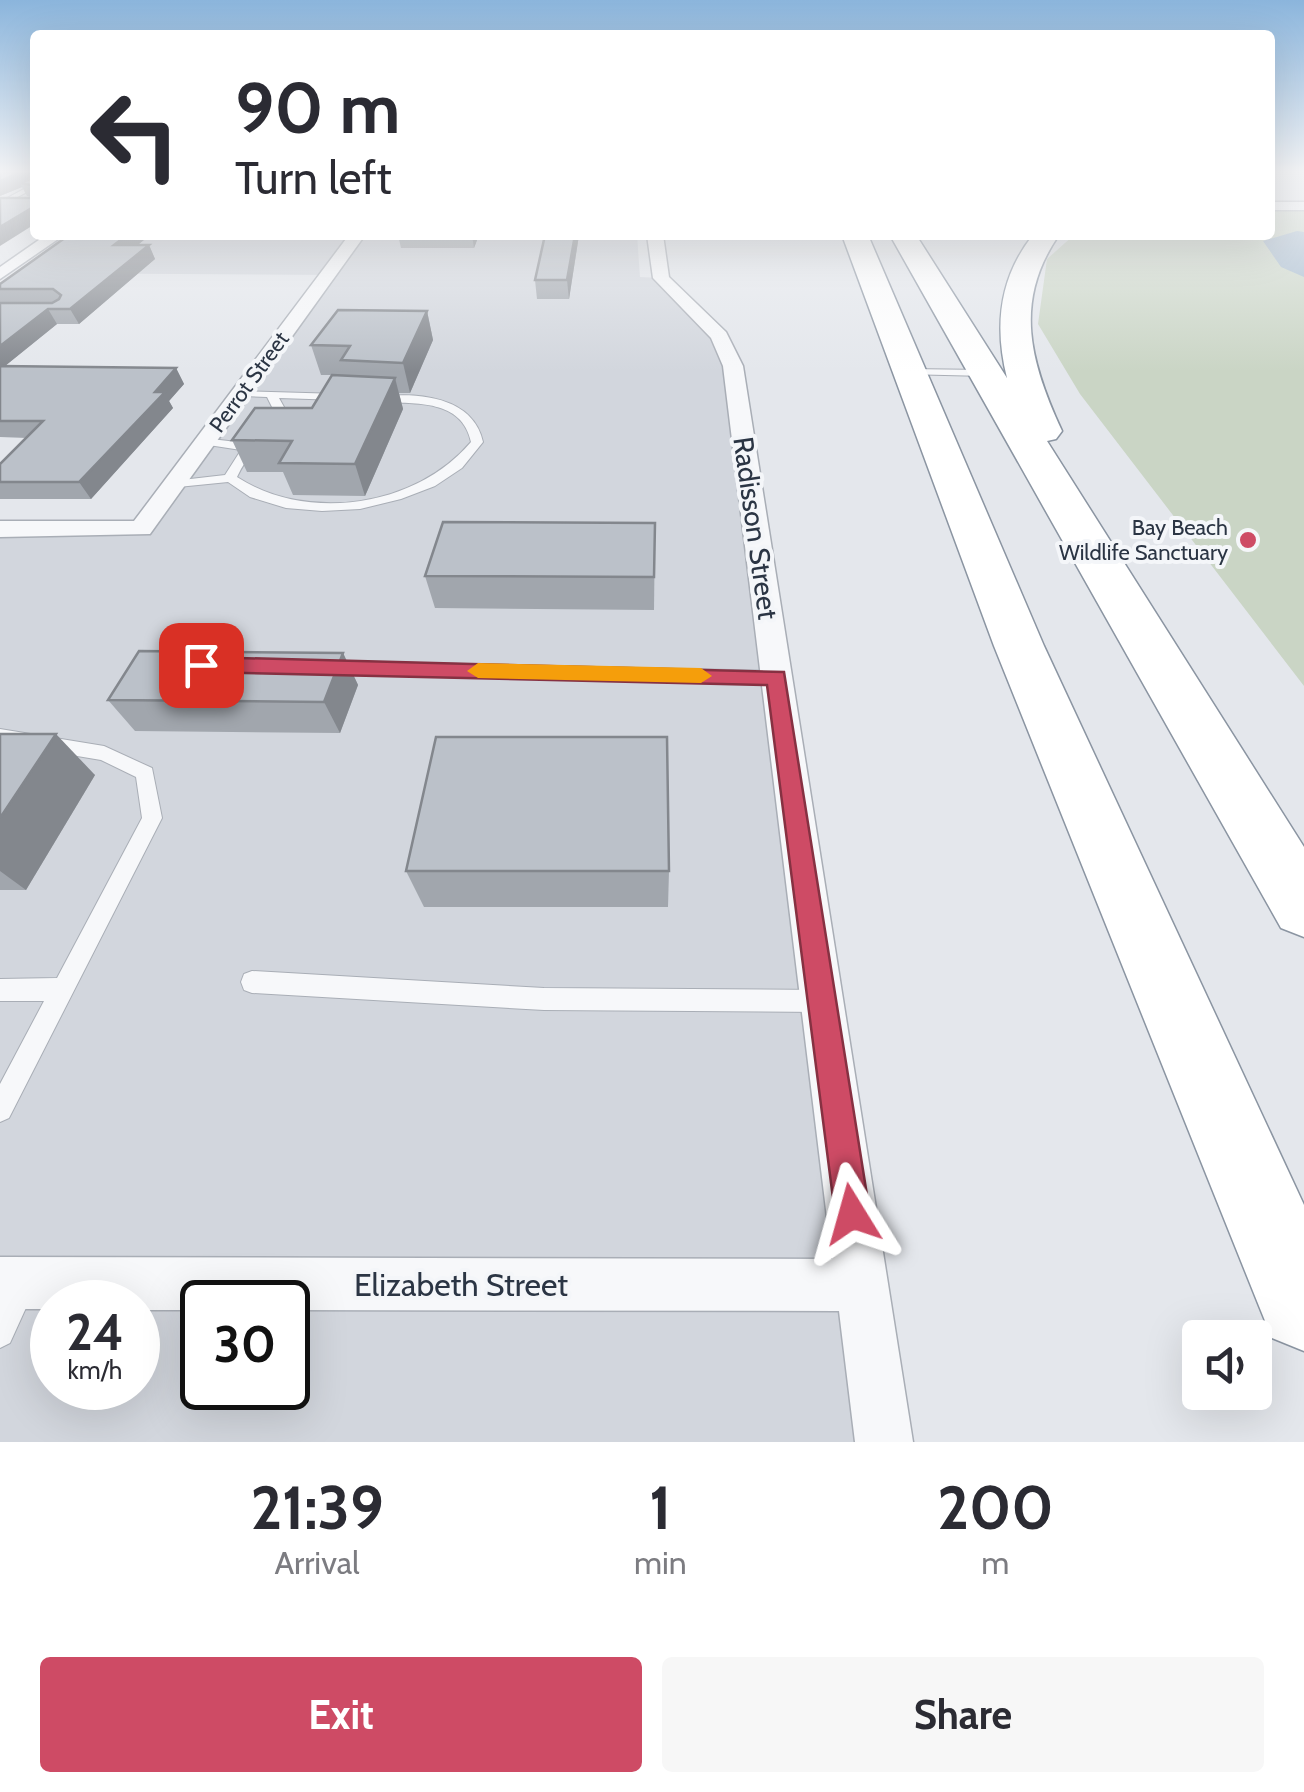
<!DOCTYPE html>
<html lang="en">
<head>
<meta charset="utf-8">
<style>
	body { margin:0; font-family:Cabin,sans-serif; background:#f7f7f7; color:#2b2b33; height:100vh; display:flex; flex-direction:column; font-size:38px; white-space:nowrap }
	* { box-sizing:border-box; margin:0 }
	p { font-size:32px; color:#7c7c81 }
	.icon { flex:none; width:55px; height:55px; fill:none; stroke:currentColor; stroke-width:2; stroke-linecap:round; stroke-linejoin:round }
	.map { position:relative; height:1442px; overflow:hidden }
	.side { display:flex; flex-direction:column; background:#fff; flex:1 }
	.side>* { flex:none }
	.hud { position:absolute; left:30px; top:30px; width:1245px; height:210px; border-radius:10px; box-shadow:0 10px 40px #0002; background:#fff; color:#2b2b33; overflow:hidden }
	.tools { position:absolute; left:1182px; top:1320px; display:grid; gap:20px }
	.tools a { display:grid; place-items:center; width:90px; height:90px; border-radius:10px; background:#fff; box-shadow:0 10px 40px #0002; font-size:50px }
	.speed { position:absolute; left:30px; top:1280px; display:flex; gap:20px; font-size:50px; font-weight:700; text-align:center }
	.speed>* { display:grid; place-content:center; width:130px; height:130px; border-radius:50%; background:#fff; box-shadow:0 10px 40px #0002; line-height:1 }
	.speed small { font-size:25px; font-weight:400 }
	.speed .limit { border:5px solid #111; border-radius:15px; background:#fff; color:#111 }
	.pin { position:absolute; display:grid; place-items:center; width:85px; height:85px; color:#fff; margin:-42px; border-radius:20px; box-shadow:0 5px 15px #0006 }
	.me { position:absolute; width:110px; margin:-55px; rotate:352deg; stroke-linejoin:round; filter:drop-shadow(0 0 8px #0008) }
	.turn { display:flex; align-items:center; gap:35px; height:210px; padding:0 40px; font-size:45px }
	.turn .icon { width:130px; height:130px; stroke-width:2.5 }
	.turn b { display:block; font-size:70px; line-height:85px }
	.eta { display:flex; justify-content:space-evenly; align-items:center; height:170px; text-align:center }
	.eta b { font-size:60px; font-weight:800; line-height:70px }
	.action { display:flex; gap:20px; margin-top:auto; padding:20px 40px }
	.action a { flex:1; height:115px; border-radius:10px; background:#ce4b65; color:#fff; font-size:40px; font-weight:800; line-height:115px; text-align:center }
	.action a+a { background:#f7f7f7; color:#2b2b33 }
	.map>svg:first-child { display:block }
</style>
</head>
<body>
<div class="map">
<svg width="1304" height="1442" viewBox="0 0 1304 1442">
	<rect width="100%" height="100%" fill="#e4e7ec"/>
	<path fill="#d2d6dd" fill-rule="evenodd" d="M73 235H637L640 277 661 278 719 336 884 1442H0V529H141L326 275 20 273ZM52 1302H138V1388H52ZM202 1302H288V1388H202Z"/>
	<path fill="#cad5c5" d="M1270 211H1304V686L1080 394 1038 324 1047 259 1074 235H1270Z"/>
	<path fill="#9fb6cb" d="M1297 231 1304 232V277L1281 267 1263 241Z"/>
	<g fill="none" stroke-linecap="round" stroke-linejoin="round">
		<g stroke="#a9aeb6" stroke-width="2">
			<g id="service">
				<path d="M35 183V188L0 206V202Z"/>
				<path d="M908 369 985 370 990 373 985 376 904 374 903 372Z"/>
				<path d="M237 391 340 394 346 397 340 400 279 398 284 407C270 432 249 451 237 477 308 523 416 507 471 442 462 399 416 404 381 402L377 401V397C417 392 473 396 483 442L462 468 435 486 401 499 360 509 322 511 286 508 250 497 228 482 168 488 167 485 173 481 225 475 241 450 202 444V438L246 443 272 407 267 397 241 396 235 393Z"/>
				<path d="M327 661 777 671 785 677 777 683 327 673 319 667Z"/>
				<path d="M0 729 104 746 152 768 162 818 9 1118 0 1122V1084L44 1001H0V979L57 978 142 818 136 777 101 760 0 743Z"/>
				<path d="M252 971 544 988 822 990 830 993 833 1001 830 1009 822 1012 544 1010 252 993 244 990 241 982 244 974Z"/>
				<path d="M21 1274 31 1278 35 1288 10 1343 0 1348V1301L11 1278Z"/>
			</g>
		</g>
		<g stroke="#a9aeb6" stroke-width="3">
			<g id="minor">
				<rect x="1270" y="202" width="34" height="8"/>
				<path d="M46 235H64L0 279V267Z"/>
				<path d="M349 235H365L150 534 0 537V521H134Z"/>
				<path d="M647 235H663L669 277 726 332 743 366 913 1442H855L839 1311 288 1310V1302H202V1310H138V1302H52V1309H0V1257L832 1259 723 366 711 338 653 278Z"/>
			</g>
		</g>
		<g stroke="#8b95a2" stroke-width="3">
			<g id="motorway">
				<path d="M842 235H868L1044 646 1304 1205V1351L1272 1338 1259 1306 994 646Z"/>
				<path d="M890 235H916L1007 378C994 326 999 278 1033 235H1059C1013 301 1030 362 1062 431L1056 439 1047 441 1304 847V937L1281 928Z"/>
			</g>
		</g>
		<use href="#service" fill="#f7f8fa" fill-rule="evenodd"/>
		<use href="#minor" fill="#f7f8fa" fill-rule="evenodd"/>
		<use href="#motorway" fill="#fff" fill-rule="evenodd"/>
	</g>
	<g fill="#a1a6ad">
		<path d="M35 170V224L31 197 27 196 22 187 0 196Z"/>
		<path d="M69 235H150L138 245H149L155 259 79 324H57L5 366 176 368 184 384 169 401 173 408 91 499H0V464L27 438 0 437V284Z"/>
		<path d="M398 235H479L474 248H401Z"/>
		<path d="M545 235H579L569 299H537L535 280Z"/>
		<path d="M427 311 433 340 410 393H399L403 409 365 496 293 495 283 472H247L232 440 312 408 332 375H321L311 345Z"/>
		<path d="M655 523 654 610 435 608 425 576Z"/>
		<path d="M343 653 358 685 340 733 135 731 108 700Z"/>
		<path d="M0 734 95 775 26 890H0Z"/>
		<path d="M406 871H669L668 907H424Z"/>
	</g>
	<g fill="#83878d">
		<path d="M26 170H32L35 175 20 183 22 187 0 196V181Z"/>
		<path d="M35 206V224L0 246V227Z"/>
		<path d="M127 235H150L120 259 114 245Z"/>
		<path d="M472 235H479L474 248Z"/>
		<path d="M575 235H579L569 299 567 280Z"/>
		<path d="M149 245 155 259 79 324 70 309Z"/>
		<path d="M48 309 57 324 0 370V346Z"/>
		<path d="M427 311 433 340 410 393 403 363Z"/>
		<path d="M176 368 184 384 169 401 173 408 91 499 79 482Z"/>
		<path d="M395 378 403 409 365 496 355 464Z"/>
		<path d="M343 653 358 685 340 733 324 702Z"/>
		<path d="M56 734 95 775 26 890 0 871V818Z"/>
	</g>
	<g fill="#bbc1c9" stroke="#83878d" stroke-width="2.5">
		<path d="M0 170H26L0 181Z"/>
		<path d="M31 170H35V206L0 227V198H31V185L20 183 30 179Z"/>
		<path d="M69 235H127L114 245H149L70 309H48L0 346V303H52L59 299 61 295 53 289H0V284Z"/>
		<path d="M545 235H575L567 280H535Z"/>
		<path d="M338 310 427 311 403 363 341 360 350 346 311 345Z"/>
		<path d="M0 366 176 368 155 392H165L79 482H0V464L43 421H0Z"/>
		<path d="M332 375 395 378 355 464 279 463 292 441 232 440 255 408H312Z"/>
		<path d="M443 522 655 523 654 577 425 576Z"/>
		<path d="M139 651 343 653 324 702 108 700Z"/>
		<path d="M0 734H56L0 818Z"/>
		<path d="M436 737H667L669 871H406Z"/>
	</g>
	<linearGradient id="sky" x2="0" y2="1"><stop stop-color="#8bb5dc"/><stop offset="0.46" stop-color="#f3f4f6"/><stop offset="1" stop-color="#f3f4f6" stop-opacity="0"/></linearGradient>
	<rect width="1304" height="372" fill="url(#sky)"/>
	<path fill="#ce4b65" stroke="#863142" stroke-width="2.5" d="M201 657 784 672 870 1214 865 1226 852 1232 840 1226 835 1214 767 685 201 672 191 665Z"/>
	<path fill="#f59e0b" d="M478 663 701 668 712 676 701 683 478 678 467 671Z"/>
	<circle fill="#ce4b65" stroke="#f4f6f9" stroke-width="4" cx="1248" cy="540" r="10"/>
	<g text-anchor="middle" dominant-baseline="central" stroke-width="8" stroke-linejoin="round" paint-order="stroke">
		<g font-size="22" fill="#2b3544" stroke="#f4f6f9">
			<text transform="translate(249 382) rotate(-54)">Perrot Street</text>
		</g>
		<g font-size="22" fill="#2b3544" stroke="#f4f6f9" text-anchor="end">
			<text x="1228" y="527">Bay Beach<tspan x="1228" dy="25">Wildlife Sanctuary</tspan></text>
		</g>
		<g font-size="28" fill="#2b3544" stroke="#f4f6f9">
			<text transform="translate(756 528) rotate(82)">Radisson Street</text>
		</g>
		<g font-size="32" fill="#2b3544" stroke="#f4f6f9">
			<text x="461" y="1284">Elizabeth Street</text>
		</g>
	</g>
</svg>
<div class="tools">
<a><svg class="icon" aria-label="sound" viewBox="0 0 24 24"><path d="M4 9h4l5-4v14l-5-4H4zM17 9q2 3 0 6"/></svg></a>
</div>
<div class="speed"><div>24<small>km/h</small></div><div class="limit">30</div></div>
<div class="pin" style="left:201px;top:665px;background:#d93025"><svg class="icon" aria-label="arrive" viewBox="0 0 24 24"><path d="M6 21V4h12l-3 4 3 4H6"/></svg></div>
<svg class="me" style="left:852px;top:1214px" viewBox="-20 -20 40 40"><path d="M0-17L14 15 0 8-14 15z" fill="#ce4b65" stroke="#fff" stroke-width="4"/></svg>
<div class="hud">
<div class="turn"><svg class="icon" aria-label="left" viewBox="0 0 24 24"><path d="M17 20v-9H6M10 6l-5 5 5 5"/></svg><div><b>90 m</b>Turn left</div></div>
</div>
</div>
<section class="side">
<div class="eta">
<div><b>21:39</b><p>Arrival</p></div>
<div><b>1</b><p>min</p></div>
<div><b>200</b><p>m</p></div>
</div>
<div class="action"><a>Exit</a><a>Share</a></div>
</section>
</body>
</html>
